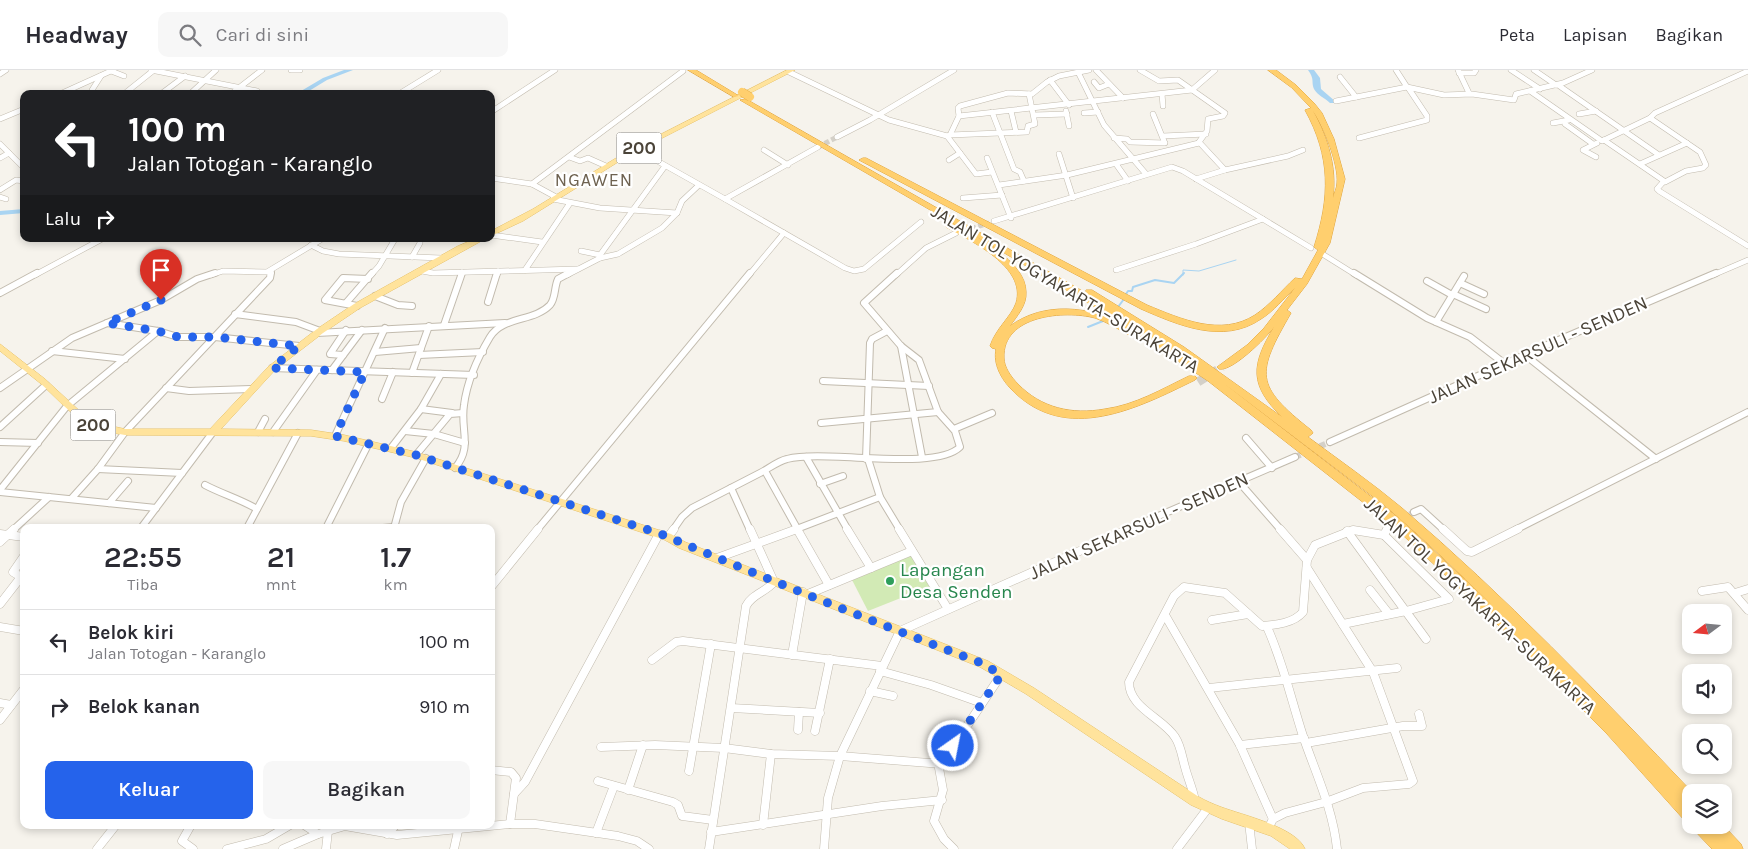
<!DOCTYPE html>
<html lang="id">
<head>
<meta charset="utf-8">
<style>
	body { margin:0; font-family:Karla,sans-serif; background:#f7f7f7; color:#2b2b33; height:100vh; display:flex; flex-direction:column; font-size:19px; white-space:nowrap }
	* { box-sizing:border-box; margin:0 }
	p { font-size:16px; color:#7c7c81 }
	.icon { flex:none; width:28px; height:28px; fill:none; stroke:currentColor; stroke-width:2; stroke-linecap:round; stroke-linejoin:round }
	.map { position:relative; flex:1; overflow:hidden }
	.side { position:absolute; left:20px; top:454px; width:475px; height:305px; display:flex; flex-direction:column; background:#fff; border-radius:10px; box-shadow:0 2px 8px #0003 }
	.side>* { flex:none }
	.guide { position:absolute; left:20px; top:20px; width:475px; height:152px; border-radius:10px; box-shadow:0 2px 8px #0003; background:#202124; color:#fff; overflow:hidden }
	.needle { width:32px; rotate:254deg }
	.controls { position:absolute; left:1682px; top:534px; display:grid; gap:10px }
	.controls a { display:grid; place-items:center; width:50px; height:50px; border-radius:10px; background:#fff; box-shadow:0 2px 8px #0003; font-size:25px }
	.pin { position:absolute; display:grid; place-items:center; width:42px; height:42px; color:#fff; margin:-51px -21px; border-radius:50% 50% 50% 0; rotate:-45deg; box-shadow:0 0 5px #0007 }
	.pin .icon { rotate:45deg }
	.me { position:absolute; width:55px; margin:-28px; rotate:33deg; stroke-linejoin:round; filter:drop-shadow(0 0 4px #0008) }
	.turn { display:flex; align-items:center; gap:18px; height:105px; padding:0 25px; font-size:22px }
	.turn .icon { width:65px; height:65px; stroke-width:2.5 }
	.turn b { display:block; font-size:35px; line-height:42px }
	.then { display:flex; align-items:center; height:48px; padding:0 25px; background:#0003; gap:10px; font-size:19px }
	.eta { display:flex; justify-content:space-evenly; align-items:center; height:85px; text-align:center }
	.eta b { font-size:30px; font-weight:600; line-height:35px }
	.action { display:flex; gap:10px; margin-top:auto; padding:10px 25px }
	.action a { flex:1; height:58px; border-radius:10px; background:#2563eb; color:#fff; font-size:20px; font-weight:600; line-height:58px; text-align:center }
	.action a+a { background:#f7f7f7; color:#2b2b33 }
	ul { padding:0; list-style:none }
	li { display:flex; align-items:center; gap:15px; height:65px; padding:0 25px; border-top:1px solid #e1e1e2 }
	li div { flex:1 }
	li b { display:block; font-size:19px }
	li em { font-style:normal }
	header { display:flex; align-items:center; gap:30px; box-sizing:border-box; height:70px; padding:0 25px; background:#fff; border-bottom:1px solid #e1e1e2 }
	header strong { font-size:24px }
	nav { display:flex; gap:28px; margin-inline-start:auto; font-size:18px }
	.search { width:350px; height:45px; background:#f7f7f7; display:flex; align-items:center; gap:12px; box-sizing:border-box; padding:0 18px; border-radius:10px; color:#7c7c81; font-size:19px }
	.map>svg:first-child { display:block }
</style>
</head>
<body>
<header>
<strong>Headway</strong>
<div class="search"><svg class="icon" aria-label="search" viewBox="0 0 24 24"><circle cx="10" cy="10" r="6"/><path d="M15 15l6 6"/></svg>Cari di sini</div>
<nav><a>Peta</a><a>Lapisan</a><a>Bagikan</a></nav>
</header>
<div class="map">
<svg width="1748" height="779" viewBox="0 0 1748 779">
	<rect width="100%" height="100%" fill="#f6f3ec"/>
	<path fill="#d2eab5" d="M911 482 931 516 868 541 850 506Z"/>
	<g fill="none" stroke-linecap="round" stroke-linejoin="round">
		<path stroke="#a9d4f2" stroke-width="1" d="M1183 205V200L1199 201 1236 190"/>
		<g stroke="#a9d4f2" stroke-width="2">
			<path d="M1126 224 1128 221H1132L1133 217 1155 210 1174 213 1184 203"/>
			<path d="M1118 237 1124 229"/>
			<path d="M1088 257 1103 251"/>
		</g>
		<g fill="#a9d4f2" fill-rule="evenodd">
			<path d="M344 0H353L327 10 304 24H296L323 8Z"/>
			<path d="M1308 0H1314L1320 8 1321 19 1336 32 1334 33H1330C1325 28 1317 25 1314 19 1311 11 1315 10 1308 0Z"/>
			<path d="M24 139V143L0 145V141Z"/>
		</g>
		<g stroke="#d4d0c8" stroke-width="5" stroke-dasharray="5 2.5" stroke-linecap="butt">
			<path d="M818 77 837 67"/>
			<path d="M964 161 989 153"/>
		</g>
		<g stroke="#d4d0c8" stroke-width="6" stroke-dasharray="6 3" stroke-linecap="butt">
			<path d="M1295 387 1330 372"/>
			<path d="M1387 459 1414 442"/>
		</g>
		<path stroke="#d4d0c8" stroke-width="9" stroke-dasharray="9 5" stroke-linecap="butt" d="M1198 312 1222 297"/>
		<g stroke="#c2bbae" stroke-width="6">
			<g id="minor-far2">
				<path d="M151 0 257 21"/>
				<path d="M291 0H300"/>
				<path d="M1096 0 1123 28"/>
				<path d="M1140 0 1159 11 1178 10 1225 43 1223 46 1208 49 1207 61 1199 72 1225 100 1196 109"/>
				<path d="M1396 0 1407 17"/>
				<path d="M1458 0 1469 23"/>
				<path d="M1511 0 1540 19"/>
				<path d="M1534 0 1556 15"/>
				<path d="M111 1 124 6"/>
				<path d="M789 2 889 50 947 66 950 65 959 46 958 38 960 36 1008 23 1032 24 1047 12 1059 6 1089 0"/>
				<path d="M1078 2 1104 55 1146 104"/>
				<path d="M1459 3H1474L1476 0"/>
				<path d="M0 4 6 0"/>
				<path d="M1340 7 1356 27"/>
				<path d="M1050 10 1069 35"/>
				<path d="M1094 12 1099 18 1109 14"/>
				<path d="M1558 15 1659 85"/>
				<path d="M1530 21 1602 71 1650 48 1655 43 1748 1"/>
				<path d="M60 24 113 0"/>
				<path d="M96 24 92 20 101 6"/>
				<path d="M124 24 154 0"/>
				<path d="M161 24 185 6"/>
				<path d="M190 24 216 0"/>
				<path d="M231 24 262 0"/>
				<path d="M399 24 438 0"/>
				<path d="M1162 24 1163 36"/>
				<path d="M1336 31 1407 17 1444 25 1472 24 1514 30 1516 24 1563 13 1592 0"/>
				<path d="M1011 41 1016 62"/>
				<path d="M1066 41 1069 56"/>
				<path d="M491 42 555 0"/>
				<path d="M992 42 1014 99 1020 102 1024 111"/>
				<path d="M1084 43 1098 42"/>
				<path d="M1153 44 1164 71"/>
				<path d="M1579 44 1596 41"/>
				<path d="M1034 45 1067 44"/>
				<path d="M959 46 1192 20 1215 0"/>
				<path d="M1650 48 1700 82 1706 95 1703 98 1686 101 1665 112"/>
				<path d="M0 49 24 39"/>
				<path d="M1553 53 1569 50"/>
				<path d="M1565 54 1593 74"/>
				<path d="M950 65 1027 62 1028 56 1035 54 1029 24"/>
				<path d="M947 66 960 83 949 90"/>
				<path d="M1163 66 1206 64"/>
				<path d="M837 67 870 50 954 0"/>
				<path d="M1114 68 1127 69 1130 72 1165 73"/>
				<path d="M1359 68 1427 50V46L1409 19"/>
				<path d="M1604 70 1664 111 1657 119 1659 121 1748 176"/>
				<path d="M0 74 9 83 0 88"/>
				<path d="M636 79 725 129 818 77"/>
				<path d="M764 80 788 95"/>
				<path d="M9 83 24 98"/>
				<path d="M960 83 976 104 992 102"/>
				<path d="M1059 84 1073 128"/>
				<path d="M569 87 580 91 588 88 606 96"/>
				<path d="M1596 87 1583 80 1597 73"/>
				<path d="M987 88 1011 148"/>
				<path d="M1116 94 1128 111"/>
				<path d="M1640 94 1687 73"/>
				<path d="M1225 100 1288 86 1303 80"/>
				<path d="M491 108 532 114 556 127"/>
				<path d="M532 114 683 1"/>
				<path d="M999 115 1067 105 1199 73"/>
				<path d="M0 120 16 110 24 111"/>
				<path d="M0 127 6 129"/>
				<path d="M963 128 1002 125"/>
				<path d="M553 129 600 138 677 143"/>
				<path d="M725 129 845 198 854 201 864 199 921 152"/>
				<path d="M994 151 1172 97 1183 101 1311 178"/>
				<path d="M491 165 542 172"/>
				<path d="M311 175 323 181 339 184 441 188"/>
				<path d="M581 181 600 185"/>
				<path d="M1324 185 1356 205"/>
				<path d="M412 187 420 173"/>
				<path d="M600 188V185L665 96"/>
				<path d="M525 200 570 133"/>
				<path d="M1116 200 1196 174 1263 149"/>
				<path d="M422 201 433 203 578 199"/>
				<path d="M35 205 102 169"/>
				<path d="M211 205 223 201 267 202 322 169"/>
				<path d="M270 205 271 201"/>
				<path d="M371 205 379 196 395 169"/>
				<path d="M461 205 462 202"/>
				<path d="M497 205 498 201"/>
				<path d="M567 205 600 188 618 184 662 158 677 143 682 131 699 115"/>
				<path d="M749 205 784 163"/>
				<path d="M896 205 926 178 956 163"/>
				<path d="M1713 205 1748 190"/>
			</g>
		</g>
		<g stroke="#c2bbae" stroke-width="8">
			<g id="minor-far1">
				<path d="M1354 203 1427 248 1470 267 1505 294"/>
				<path d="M1427 211 1452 225"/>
				<path d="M1460 213 1484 224"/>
				<path d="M0 223 37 203"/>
				<path d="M1453 224 1486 239"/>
				<path d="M375 226 398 235 412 236"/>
				<path d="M488 232 497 203"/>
				<path d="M346 233 372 203"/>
				<path d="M357 236 325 230 343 208 368 209"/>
				<path d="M235 244 296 252 320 261"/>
				<path d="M1436 252 1464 206"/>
				<path d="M107 253 158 261 178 267H215L299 276"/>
				<path d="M444 255 462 203"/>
				<path d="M317 263 505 253"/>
				<path d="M901 276 922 387"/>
				<path d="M52 281 125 289"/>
				<path d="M375 282 421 278"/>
				<path d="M343 285 330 284 346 260"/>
				<path d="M419 285 483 282"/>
				<path d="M1525 285 1656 389"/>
				<path d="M272 298 474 305"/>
				<path d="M332 300 362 260"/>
				<path d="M412 303 429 256"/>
				<path d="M823 311 929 316"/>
				<path d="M0 318 72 268 161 230 197 209 215 203"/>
				<path d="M166 318 189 321 251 319"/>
				<path d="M382 329 393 302"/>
				<path d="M421 339 452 343"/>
				<path d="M821 353 938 342"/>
				<path d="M0 357 46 315"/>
				<path d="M954 359 992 343"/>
				<path d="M405 361 434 364 465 373"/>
				<path d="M258 362 265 349"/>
				<path d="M273 362 317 300"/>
				<path d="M335 366 385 258"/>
				<path d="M1246 368 1272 398"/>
				<path d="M0 372 38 373"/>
				<path d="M1330 372 1554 272 1716 203"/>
				<path d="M391 378 421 339 441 304"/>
				<path d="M416 385 450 344 463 343"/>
				<path d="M806 387 848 460"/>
				<path d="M866 389 870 273 872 269 887 261"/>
				<path d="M868 389 880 427 900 460"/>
				<path d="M455 398C473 377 460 360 464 335 467 312 478 287 490 267 503 246 534 252 550 235 556 228 554 217 558 209L569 203"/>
				<path d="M98 399 182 403"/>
				<path d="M765 401 798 460"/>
				<path d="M1239 412 1281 460"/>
				<path d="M820 414 843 406"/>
				<path d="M205 415C222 424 240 429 257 439"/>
				<path d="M731 418 750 460"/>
				<path d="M0 420 67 336 158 261"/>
				<path d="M0 422 156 438"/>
				<path d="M72 428 98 399 125 362 270 208 271 203"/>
				<path d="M109 433 128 411"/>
				<path d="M1414 442 1421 439 1444 460"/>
				<path d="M141 458 213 362"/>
				<path d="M247 458 298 363"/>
				<path d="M326 458 369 373"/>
				<path d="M383 458 394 457"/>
				<path d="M394 458 401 432 426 388"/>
				<path d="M13 460 49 427"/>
				<path d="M537 460 750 203"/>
				<path d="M673 460 682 447 692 438C715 426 737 415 760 403 768 399 778 391 787 389 825 379 935 402 960 377L955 361 938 342 919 290 901 276 864 233 897 203"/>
				<path d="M794 460 880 427"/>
				<path d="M1126 460 1295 387"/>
				<path d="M1515 460 1748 342"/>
			</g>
		</g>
		<g stroke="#c2bbae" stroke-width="9">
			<g id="minor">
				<path d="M797 459 829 515"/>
				<path d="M847 459 871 498"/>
				<path d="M899 459 948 539"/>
				<path d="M1280 459 1307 490"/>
				<path d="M1443 459 1467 481 1472 482 1518 459"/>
				<path d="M1347 461 1426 569"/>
				<path d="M0 464 24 467"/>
				<path d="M668 467 674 459"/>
				<path d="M0 472 14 459"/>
				<path d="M717 488 797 459"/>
				<path d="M491 517 538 459"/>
				<path d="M1370 520 1389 544"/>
				<path d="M1702 521 1728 517 1748 540"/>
				<path d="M1735 523 1748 519"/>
				<path d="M808 524 912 481"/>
				<path d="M0 534 21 507 13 502 24 486"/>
				<path d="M1165 545 1240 675 1273 749"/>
				<path d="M1212 550 1248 544"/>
				<path d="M1343 554 1406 541 1449 529 1384 465"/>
				<path d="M0 557 24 561"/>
				<path d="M1267 557C1283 592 1291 629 1303 666 1316 704 1333 739 1337 779"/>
				<path d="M792 585 803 522"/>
				<path d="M652 590 676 572 683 571 882 596"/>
				<path d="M880 601 931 615 982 633"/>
				<path d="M1209 618 1397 598"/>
				<path d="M870 621 893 626"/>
				<path d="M0 633 11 635"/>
				<path d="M731 638 820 643"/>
				<path d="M0 650 24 619"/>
				<path d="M798 660 799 642"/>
				<path d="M815 661 830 589"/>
				<path d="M1306 673 1403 656H1422L1419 644"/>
				<path d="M1240 675 1304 668"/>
				<path d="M601 677 655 675 724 678 771 684 840 686 942 694"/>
				<path d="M491 700 511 702 516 708 510 754"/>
				<path d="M689 701 711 574"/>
				<path d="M598 711 673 732 678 735 682 746 713 750"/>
				<path d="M628 720 643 675"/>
				<path d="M514 724 525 712 659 464"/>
				<path d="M1195 731C1193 719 1188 709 1185 697 1182 687 1181 676 1175 667 1163 648 1129 638 1129 612L1174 526 1184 517 1225 523 1262 556C1276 555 1294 553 1303 542L1307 490 1315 475 1353 460 1384 465 1387 459"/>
				<path d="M1249 752 1252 779"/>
				<path d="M191 755 182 771 193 779"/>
				<path d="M304 755 318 764 345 756 397 765 510 754H535L618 766 637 771 649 779"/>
				<path d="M763 755 771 684"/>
				<path d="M1269 757 1273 749 1285 743 1326 732 1363 718 1409 714 1413 711 1373 602 1307 498"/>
				<path d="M711 762 882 736 942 730"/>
				<path d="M596 763 614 716"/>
				<path d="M387 764 396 755"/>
				<path d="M97 779 116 755"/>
				<path d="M227 779 266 769 290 755"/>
				<path d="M283 779 318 764"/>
				<path d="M326 779 328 761"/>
				<path d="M454 779 458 761"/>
				<path d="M709 779 746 536C752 524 766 522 774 512L750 459"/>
				<path d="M824 779 828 728 840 686 900 561 1129 459"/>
				<path d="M954 779 944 769 934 751 943 720 939 698 1001 605"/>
				<path d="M1177 779 1208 738"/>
			</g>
		</g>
		<g stroke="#e6c16a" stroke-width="1">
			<g id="major">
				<path d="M787 0H795L631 84 523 151 491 166V161L533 139 626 82Z"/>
				<path d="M475 169H485L360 238 323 263 275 300 221 359 311 360 344 365 416 382 671 464 685 472 988 591 1034 618 1199 727C1206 731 1213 734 1221 737 1242 745 1296 757 1305 779H1290L1271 766 1222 749 1191 735 1026 624 980 597 679 478 665 470 416 388 344 371 311 366 125 365C79 358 72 342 40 313 27 302 13 292 0 281V274L45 309 84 345 102 354 125 359H210L269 296 317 259 354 234 458 176Z"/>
			</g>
		</g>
		<g stroke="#e0a43c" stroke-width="1">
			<g id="highway">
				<path d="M688 0H696L739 26 734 27Z"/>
				<path d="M1268 0H1276L1296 15 1314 33 1322 43 1334 69 1345 109 1330 173 1307 214 1287 240 1291 243C1256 304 1254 315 1311 360L1313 363 1308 367C1339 390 1372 413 1402 438 1505 526 1599 624 1692 722L1691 753 1686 752 1607 664 1489 546 1392 455 1208 311 1136 263 1135 265H1129C1118 259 1107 252 1095 248 1065 240 1002 245 1004 288 1004 297 1011 307 1018 314 1041 338 1072 345 1105 339 1135 335 1162 319 1189 306H1195L1197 308 1195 310C1138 338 1066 375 1012 320 1001 309 993 294 996 279L992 278 990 276C996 258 1011 247 1016 233 1027 197 971 171 946 157V153H952C975 166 1026 191 1026 222 1027 235 1017 246 1010 256 1044 231 1090 236 1125 255L996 178 740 30 746 29 1086 223V220H1092L1184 277 1282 347C1249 315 1251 295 1274 257 1266 268 1232 302 1219 299L1217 297 1247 275 1264 258 1295 218C1284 228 1274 241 1261 249 1223 275 1178 255 1141 239L859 90 863 88H866L1147 235C1181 249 1221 267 1255 245 1270 235 1282 220 1295 208L1302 209 1318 180 1314 177C1330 127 1331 87 1305 40L1311 38 1292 18ZM1313 41C1323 55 1339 95 1337 113 1337 118 1334 123 1333 128 1337 97 1328 68 1313 41ZM1222 312 1384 435C1421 466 1457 501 1492 535L1400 449Z"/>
				<path d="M1692 755H1723L1741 774 1743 779H1712L1694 760Z"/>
			</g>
		</g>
		<use href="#minor-far2" stroke="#fff" stroke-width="5"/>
		<use href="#minor-far1" stroke="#fff" stroke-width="6"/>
		<use href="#minor" stroke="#fff" stroke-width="8"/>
		<use href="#major" fill="#ffe39c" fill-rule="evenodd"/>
		<use href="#highway" fill="#ffcf6e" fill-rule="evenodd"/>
		<g stroke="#e0a43c" stroke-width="9" stroke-linecap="butt">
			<path id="highway-bridge" d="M742 22 750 27"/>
		</g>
		<use href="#highway-bridge" stroke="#ffcf6e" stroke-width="8"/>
	</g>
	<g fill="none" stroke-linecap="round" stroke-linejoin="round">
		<path stroke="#2563eb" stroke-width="9" stroke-dasharray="0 16.2" d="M161 230 107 253 158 261 178 267H215L299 276 272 298 365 302 335 366 416 385 661 464C767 509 876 553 984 594L1001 605 953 676"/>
	</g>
	<circle fill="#2e9e5b" stroke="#fff" stroke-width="2" cx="890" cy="511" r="5"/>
	<g text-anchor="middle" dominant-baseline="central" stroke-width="4.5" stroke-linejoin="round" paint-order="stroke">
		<g fill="#fff" stroke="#817c74" stroke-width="1">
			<rect x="616.5" y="62.5" width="45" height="31" rx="4"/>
			<rect x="70.5" y="339.5" width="45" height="31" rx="4"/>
		</g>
		<g font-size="18" font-weight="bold" fill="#4b4439">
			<text x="639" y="78">200</text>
			<text x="93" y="355">200</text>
		</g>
		<g font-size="18" letter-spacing="1" fill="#6e6250" stroke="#fff">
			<text x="594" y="110">NGAWEN</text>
		</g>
		<g font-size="19" fill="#4b4439" stroke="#fff">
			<text transform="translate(1065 219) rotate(31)">JALAN TOL YOGYAKARTA–SURAKARTA</text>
			<text transform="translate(1538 280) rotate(-24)">JALAN SEKARSULI - SENDEN</text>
			<text transform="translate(1139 456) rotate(-24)">JALAN SEKARSULI - SENDEN</text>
			<text transform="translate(1480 536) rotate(43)">JALAN TOL YOGYAKARTA–SURAKARTA</text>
		</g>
		<g font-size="19" fill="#27864d" stroke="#fff" text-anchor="start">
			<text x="900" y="500">Lapangan<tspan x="900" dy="22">Desa Senden</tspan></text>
		</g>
	</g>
</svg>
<div class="controls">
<a><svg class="needle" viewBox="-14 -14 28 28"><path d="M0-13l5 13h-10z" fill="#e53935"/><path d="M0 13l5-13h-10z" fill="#7c7c81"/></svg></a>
<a><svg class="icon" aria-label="sound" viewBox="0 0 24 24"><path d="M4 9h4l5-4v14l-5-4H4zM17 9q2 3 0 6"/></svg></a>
<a><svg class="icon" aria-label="search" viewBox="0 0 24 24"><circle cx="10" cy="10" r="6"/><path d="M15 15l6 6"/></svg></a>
<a><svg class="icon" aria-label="layers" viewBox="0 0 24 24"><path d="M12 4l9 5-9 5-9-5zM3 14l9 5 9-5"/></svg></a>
</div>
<div class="pin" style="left:161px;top:230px;background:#d93025"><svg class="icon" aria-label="arrive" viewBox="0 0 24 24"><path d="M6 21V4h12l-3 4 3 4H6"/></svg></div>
<svg class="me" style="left:953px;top:676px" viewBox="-20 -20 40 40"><circle r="17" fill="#2563eb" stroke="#fff" stroke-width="3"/><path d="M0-11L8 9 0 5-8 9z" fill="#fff"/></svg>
<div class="guide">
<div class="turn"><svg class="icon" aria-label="left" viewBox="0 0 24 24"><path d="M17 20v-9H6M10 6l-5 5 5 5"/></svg><div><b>100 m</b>Jalan Totogan - Karanglo</div></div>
<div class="then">Lalu<svg class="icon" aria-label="right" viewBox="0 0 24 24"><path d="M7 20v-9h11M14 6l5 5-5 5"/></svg></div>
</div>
<section class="side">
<div class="eta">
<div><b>22:55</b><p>Tiba</p></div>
<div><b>21</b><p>mnt</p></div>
<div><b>1.7</b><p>km</p></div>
</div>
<ul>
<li><svg class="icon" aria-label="left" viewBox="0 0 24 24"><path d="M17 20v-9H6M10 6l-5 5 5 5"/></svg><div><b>Belok kiri</b><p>Jalan Totogan - Karanglo</p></div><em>100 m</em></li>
<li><svg class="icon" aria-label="right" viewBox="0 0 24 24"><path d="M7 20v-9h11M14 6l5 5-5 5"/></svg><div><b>Belok kanan</b></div><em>910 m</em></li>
</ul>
<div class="action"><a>Keluar</a><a>Bagikan</a></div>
</section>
</div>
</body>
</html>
